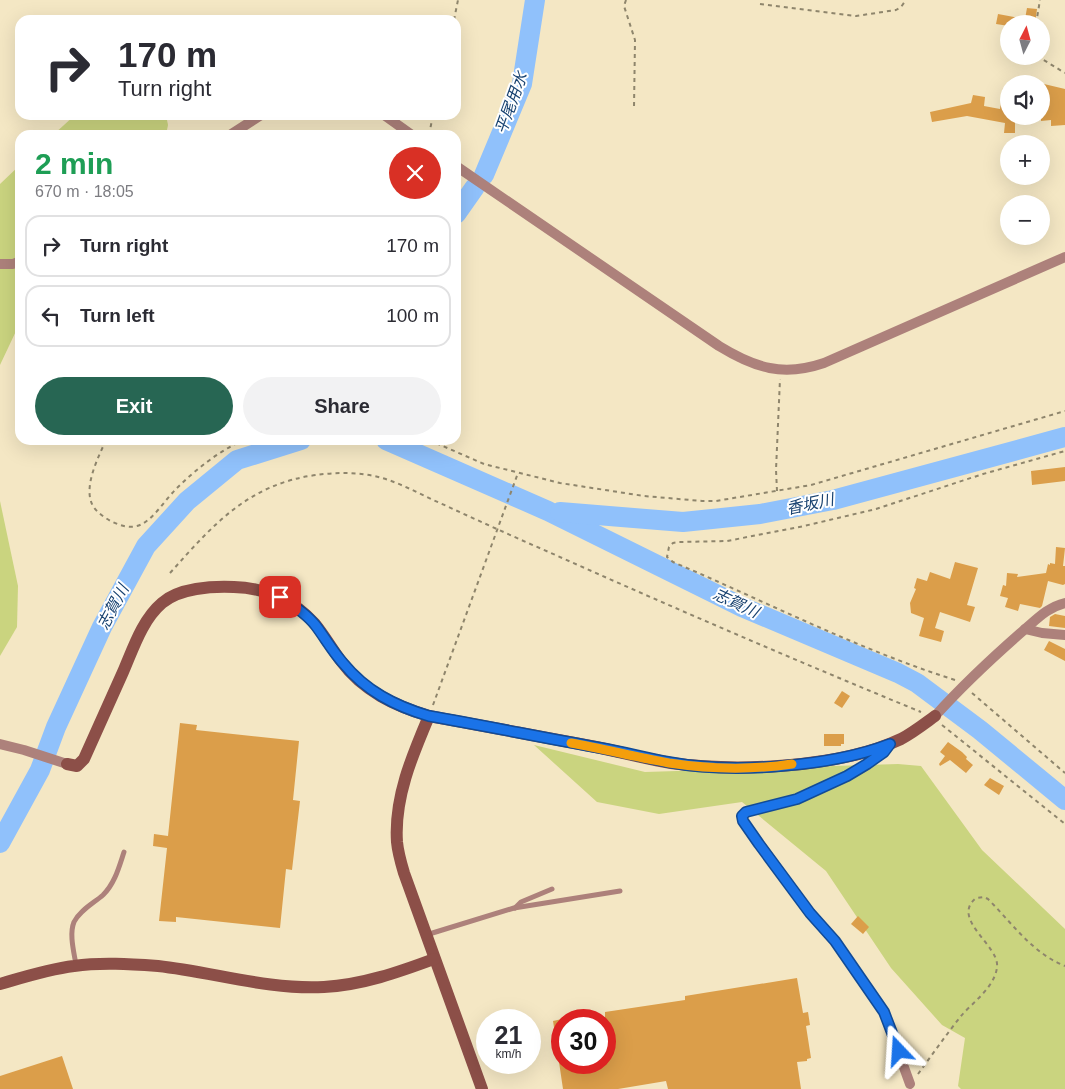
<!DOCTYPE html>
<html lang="en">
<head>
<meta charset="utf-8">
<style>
	body { margin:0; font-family:Arial,"Noto Sans JP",sans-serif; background:#f2f2f3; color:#2b2b33; height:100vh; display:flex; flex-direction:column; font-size:19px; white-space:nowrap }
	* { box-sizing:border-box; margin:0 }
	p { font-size:16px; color:#7c7c81 }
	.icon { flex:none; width:28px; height:28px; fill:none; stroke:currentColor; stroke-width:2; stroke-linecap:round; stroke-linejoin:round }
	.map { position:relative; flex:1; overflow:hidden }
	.panel { position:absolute; left:15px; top:130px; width:446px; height:315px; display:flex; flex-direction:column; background:#fff; border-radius:15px; box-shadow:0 5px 20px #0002 }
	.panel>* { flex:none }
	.top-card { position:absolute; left:15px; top:15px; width:446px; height:105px; border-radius:15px; box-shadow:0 5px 20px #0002; background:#fff; color:#2b2b33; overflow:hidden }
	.needle { width:32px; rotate:6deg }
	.fabs { position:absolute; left:1000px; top:15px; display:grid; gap:10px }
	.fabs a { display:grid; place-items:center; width:50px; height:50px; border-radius:50%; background:#fff; box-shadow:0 5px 20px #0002; font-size:25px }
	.speed { position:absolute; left:476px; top:1009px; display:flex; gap:10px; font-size:25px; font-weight:700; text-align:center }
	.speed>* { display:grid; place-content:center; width:65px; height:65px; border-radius:50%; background:#fff; box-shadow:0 5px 20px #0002; line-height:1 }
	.speed small { font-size:12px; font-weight:400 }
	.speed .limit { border:8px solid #d22; background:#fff; color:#111 }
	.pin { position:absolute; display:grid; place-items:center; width:42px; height:42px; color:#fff; margin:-21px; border-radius:10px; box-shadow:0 2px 8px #0006 }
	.me { position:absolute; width:55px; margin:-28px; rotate:340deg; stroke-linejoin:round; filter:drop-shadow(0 0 4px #0008) }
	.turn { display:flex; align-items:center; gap:18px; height:105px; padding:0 20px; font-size:22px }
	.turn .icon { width:65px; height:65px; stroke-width:2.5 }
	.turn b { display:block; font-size:35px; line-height:42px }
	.round { display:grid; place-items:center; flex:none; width:52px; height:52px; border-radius:26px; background:#f2f2f3 }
	.head { display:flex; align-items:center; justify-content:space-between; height:85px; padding:0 20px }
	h1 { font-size:30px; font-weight:600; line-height:38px; color:#1e9e55 }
	.button { display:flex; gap:10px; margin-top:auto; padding:10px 20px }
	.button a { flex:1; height:58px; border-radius:30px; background:#276653; color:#fff; font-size:20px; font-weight:600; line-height:58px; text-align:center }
	.button a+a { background:#f2f2f3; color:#2b2b33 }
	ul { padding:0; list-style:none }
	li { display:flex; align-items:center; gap:15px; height:62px; margin:0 10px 8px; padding:0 10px; border:2px solid #e1e1e2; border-radius:15px }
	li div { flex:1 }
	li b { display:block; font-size:19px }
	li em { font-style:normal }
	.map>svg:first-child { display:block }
</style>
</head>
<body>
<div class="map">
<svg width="1065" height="1089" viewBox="0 0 1065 1089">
	<rect width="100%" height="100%" fill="#f4e7c4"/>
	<g fill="#cad47f">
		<path d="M75 115H166L168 125 166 135H53Z"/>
		<path d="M20 165V324L17 329 0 365V184Z"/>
		<path d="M0 501 18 586 17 627 0 656Z"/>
		<path d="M534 745 645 772 898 764 921 766 982 850 1065 929V1089H961L958 1086 965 1038 942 1025 891 968 826 871 742 802 659 814 597 802Z"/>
	</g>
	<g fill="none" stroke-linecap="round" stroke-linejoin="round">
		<g stroke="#90c1fb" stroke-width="20">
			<path d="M484 175 522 84 535 0"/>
			<path d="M456 214 475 187"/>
			<path d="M386 440 548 511 742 607 898 673 917 683 980 730 1065 800"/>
			<path d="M560 512 683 522 760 514 833 500 1065 437"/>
			<path d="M0 843 40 770 56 727 102 627 146 546 187 501 237 460 301 440"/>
		</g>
	</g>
	<g fill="#db9e4a">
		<path d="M1027 8 1037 9 1035 24H1009V26L996 24 998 14 1025 19Z"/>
		<path d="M1044 84 1065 89V125L1051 126V120L1041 121V98Z"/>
		<path d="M1003 88H1009V116H1015V133H1004L1005 123 967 116 932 122 930 112 971 103 973 95 985 97 984 106 1000 109Z"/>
		<path d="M1065 467V481L1032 485 1031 471Z"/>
		<path d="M1056 547 1065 548 1063 566H1065V584L1063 585 1048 581 1042 606 1040 608 1020 604 1018 611 1005 607 1008 598 1000 596 1003 585 1006 586 1007 573 1018 574 1017 577 1046 573 1048 564 1050 565V563L1055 564Z"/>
		<path d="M955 562 978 568 967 605 975 607 970 622 940 612 935 628 944 631 941 642 919 636 924 618 911 613 910 603 916 589 914 588 917 578 927 581 930 572 950 579Z"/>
		<path d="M1055 614 1065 616V628L1049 626 1050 617Z"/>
		<path d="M1049 641 1065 649V661L1044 650Z"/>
		<path d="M842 691 850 696 842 708 834 703Z"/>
		<path d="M180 723 197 725 196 730 299 741 293 800 300 801 292 870 286 869 280 928 176 917V922L159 921 167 848 153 846 154 834 168 836Z"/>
		<path d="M824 734H844V744H841V746H824Z"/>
		<path d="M948 742 962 752 967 757 966 759 973 765 966 773 950 760 940 766 939 764 945 756 940 752Z"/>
		<path d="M990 778 1004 786 999 795 984 785Z"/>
		<path d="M858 916 869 927 863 934 851 924Z"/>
		<path d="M797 978 803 1013 808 1012 810 1025 806 1026 811 1058 807 1059V1061L797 1062 801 1089H668L666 1081 618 1089H563L559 1062H605V1012L685 1000V996Z"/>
		<path d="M562 1019V1051L558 1052 553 1021Z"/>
		<path d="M62 1056 73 1089H0V1076Z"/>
	</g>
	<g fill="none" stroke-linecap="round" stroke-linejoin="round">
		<g stroke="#8e856c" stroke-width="2" stroke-dasharray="4 4" stroke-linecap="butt">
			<path d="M626 0 624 6 635 40 634 107"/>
			<path d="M760 4 856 16 896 10 901 7 906 0"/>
			<path d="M454 20 458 0"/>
			<path d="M1036 24 1040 0"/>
			<path d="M1037 56 1065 73"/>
			<path d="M429 135 433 115"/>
			<path d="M106 440C98 458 79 494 97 511 107 521 128 532 142 524 155 517 165 500 176 489 196 469 218 452 243 440"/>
			<path d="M429 440 484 464 560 483 644 496 702 501H716L811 485 1065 411"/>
			<path d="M777 491 776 470 780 379"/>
			<path d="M170 573C213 525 248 484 316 475 337 472 361 472 382 478 403 484 421 495 440 503 477 520 514 537 551 553 674 608 797 661 921 712"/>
			<path d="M955 680C857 649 767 602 673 562L667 557 669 547 673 543 679 542 727 541 804 526 876 509 983 474 1065 451"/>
			<path d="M972 693 1065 773"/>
			<path d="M433 705 518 473"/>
			<path d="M942 725 1065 824"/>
			<path d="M918 1074C932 1055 946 1035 961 1016 973 1002 995 987 997 967 1000 946 950 919 976 898L984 897 988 899C1012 923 1032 953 1065 966"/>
		</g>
		<g stroke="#ad817b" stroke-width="5">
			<path d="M515 908 521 902 552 889"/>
			<path d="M426 935 514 908 620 891"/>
			<path d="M76 965C74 952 69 934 74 922 80 910 94 903 103 895 115 883 119 867 124 852"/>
		</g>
		<g stroke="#ad817b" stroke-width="10">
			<path d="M384 115 412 135"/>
			<path d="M230 135 261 115"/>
			<path d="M456 166 719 346C755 368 783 377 824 363L1065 257"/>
			<path d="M0 264H13L20 261"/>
			<path d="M1025 629 1042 633 1065 635"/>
			<path d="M935 716C963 685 993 657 1024 630 1037 619 1048 607 1065 603"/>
			<path d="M0 744 24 750 67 764"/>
			<path d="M890 744 884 751 867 765 847 776 797 799 746 812 742 816 743 821 810 913 835 941 884 1012 910 1084"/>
		</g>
		<g stroke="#8c4f48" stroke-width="12">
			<path d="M429 716C412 756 394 798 397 842 398 853 401 863 404 873L482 1089"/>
			<path d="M67 764 77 766 84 759C97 730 110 701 123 672 133 649 142 620 162 603 179 588 212 586 234 587 265 588 294 600 315 624 324 635 332 649 341 661 363 691 395 706 429 716 485 726 541 737 596 747 621 752 646 759 671 763 737 772 840 768 901 739 914 732 924 724 935 716"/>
			<path d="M0 984C24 977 49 969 74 966 101 962 130 964 158 966 213 972 268 990 324 987 362 985 399 972 434 959"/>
		</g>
	</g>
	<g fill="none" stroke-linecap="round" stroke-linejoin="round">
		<g stroke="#114b97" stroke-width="12">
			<path id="route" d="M280 597C293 605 307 614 316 626 325 638 333 652 343 663 366 691 395 706 429 716 487 726 544 738 601 748 624 752 646 758 668 762 731 774 830 767 890 744L884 752 867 764 847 776 797 799 746 812 742 816 743 821 759 844 810 913 835 941 884 1012 899 1051"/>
		</g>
		<use href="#route" stroke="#1a73e8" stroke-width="9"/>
		<path stroke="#f59e0b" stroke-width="9" d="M571 743C604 749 636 757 669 763 709 769 752 770 792 764"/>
	</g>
	<g text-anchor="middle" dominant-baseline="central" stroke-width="4" stroke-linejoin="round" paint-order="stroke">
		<g font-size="16" font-style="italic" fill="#184270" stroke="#fff">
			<text transform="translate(511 103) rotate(-70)">平尾用水</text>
			<text transform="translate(810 504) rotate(-12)">香坂川</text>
			<text transform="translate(736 603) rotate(25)">志賀川</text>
			<text transform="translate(113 607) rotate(-62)">志賀川</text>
		</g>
	</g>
</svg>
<div class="fabs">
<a><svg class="needle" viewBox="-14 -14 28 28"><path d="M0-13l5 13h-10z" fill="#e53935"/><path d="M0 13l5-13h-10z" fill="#7c7c81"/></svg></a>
<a><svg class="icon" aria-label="sound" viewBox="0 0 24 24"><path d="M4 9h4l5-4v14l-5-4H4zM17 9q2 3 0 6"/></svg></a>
<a>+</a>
<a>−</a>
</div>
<div class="speed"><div>21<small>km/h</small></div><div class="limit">30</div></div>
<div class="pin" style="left:280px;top:597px;background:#d93025"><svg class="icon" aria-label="arrive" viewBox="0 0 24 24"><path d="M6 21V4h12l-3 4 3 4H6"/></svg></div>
<svg class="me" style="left:899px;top:1051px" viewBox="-20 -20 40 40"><path d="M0-17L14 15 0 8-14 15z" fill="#1a73e8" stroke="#fff" stroke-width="4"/></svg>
<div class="top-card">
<div class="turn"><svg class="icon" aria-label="right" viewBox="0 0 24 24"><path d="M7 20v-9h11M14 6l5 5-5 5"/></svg><div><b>170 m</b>Turn right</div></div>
</div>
<section class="panel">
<div class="head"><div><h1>2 min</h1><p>670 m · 18:05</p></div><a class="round" style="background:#d93025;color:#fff"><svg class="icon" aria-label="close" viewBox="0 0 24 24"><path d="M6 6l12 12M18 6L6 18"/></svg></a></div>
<ul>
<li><svg class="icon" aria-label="right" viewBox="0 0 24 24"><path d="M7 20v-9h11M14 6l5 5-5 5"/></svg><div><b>Turn right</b></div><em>170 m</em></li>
<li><svg class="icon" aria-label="left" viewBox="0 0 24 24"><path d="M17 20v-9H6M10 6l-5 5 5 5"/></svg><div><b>Turn left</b></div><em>100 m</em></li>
</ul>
<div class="button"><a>Exit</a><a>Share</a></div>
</section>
</div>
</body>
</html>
